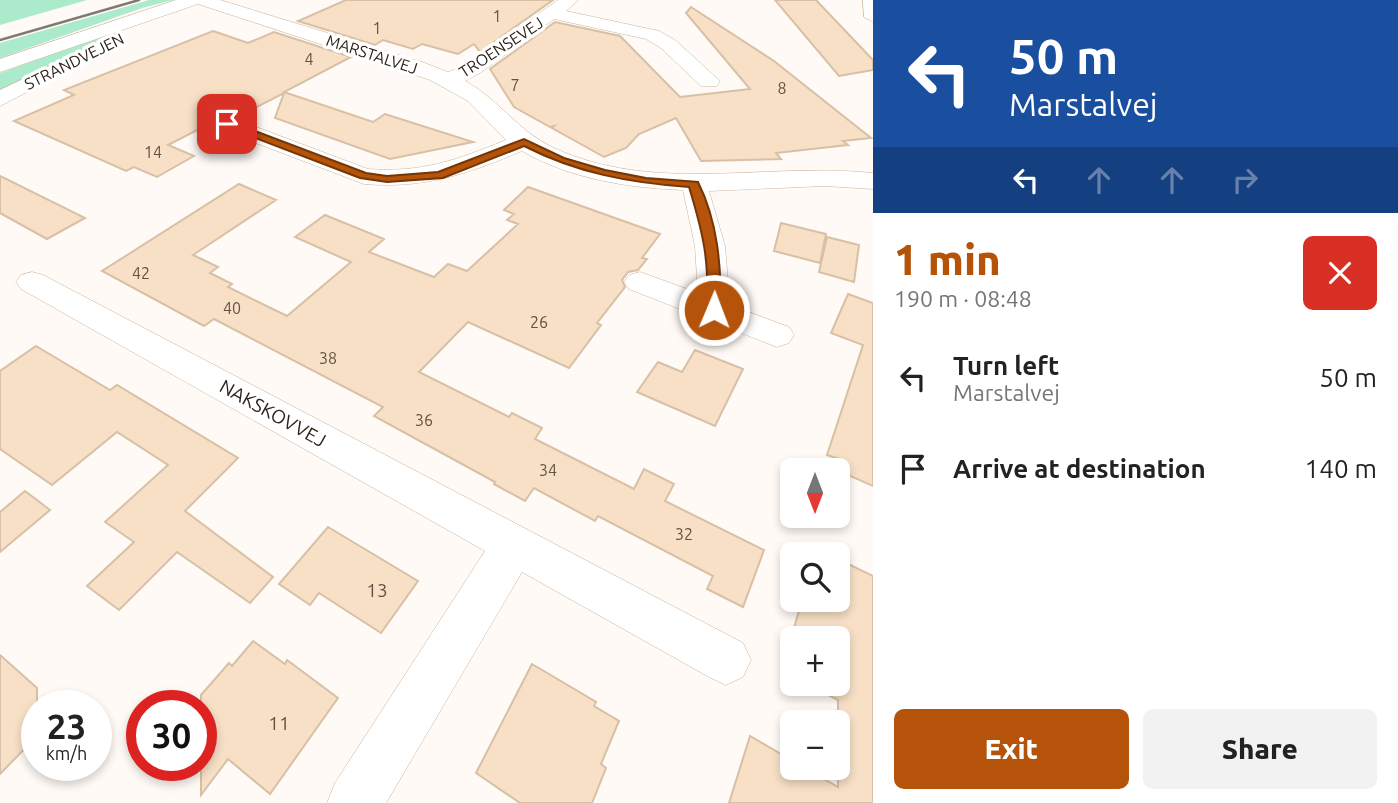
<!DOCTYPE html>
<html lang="en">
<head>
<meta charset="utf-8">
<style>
	body { margin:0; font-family:Ubuntu,sans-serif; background:#f2f2f2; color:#222; height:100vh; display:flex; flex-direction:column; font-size:26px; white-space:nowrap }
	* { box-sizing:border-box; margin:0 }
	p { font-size:23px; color:#767676 }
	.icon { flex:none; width:38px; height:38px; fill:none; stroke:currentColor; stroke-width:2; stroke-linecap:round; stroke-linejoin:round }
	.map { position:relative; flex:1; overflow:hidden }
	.details { display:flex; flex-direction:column; background:#fff; width:525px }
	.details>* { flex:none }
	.banner { background:#1a4fa0; color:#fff; overflow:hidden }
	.needle { width:46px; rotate:180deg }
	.controls { position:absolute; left:780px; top:458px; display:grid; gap:14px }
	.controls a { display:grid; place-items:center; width:70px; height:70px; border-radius:10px; background:#fff; box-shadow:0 4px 10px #0003; font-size:35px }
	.speed { position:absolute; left:21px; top:690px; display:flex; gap:14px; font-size:35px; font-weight:700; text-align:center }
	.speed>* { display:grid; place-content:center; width:91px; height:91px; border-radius:50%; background:#fff; box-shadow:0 4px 10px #0003; line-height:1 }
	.speed small { font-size:18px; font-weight:400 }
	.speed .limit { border:10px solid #d22; background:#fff; color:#111 }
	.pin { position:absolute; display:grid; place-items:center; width:60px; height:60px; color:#fff; margin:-30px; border-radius:14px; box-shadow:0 4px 10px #0006 }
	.me { position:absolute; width:77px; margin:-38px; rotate:1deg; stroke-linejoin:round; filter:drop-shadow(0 0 5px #0008) }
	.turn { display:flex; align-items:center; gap:24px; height:147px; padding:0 21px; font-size:32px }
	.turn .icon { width:91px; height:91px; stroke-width:2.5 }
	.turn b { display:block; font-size:49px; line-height:60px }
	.lanes { display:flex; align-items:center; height:66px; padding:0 21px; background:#0003; justify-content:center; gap:35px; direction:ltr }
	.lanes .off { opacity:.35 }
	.round { display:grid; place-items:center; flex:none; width:74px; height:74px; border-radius:10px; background:#f2f2f2 }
	.head { display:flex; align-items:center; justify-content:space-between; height:119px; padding:0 21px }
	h1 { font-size:42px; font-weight:800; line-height:52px; color:#b45309 }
	.action { display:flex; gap:14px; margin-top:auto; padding:14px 21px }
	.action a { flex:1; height:80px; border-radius:10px; background:#b45309; color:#fff; font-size:28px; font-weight:800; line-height:80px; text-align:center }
	.action a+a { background:#f2f2f2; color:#222 }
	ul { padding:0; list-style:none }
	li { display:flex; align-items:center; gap:21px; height:91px; padding:0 21px }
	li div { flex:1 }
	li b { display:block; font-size:26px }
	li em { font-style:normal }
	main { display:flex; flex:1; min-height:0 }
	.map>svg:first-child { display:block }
</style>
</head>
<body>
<main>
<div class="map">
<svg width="873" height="803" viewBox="0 0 873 803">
	<rect width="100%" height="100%" fill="#fffaf5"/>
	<g fill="#abeaca">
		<path d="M0 0H87L0 25Z"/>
		<path d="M149 0H173L142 8 0 58V43Z"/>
		<path d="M119 30 120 33 0 92V73Z"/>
	</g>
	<g fill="#f7e0c6" stroke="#d7c0a6" stroke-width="2">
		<path d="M346 0H553L480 52 474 44 458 54 422 44 413 49 383 40 375 45 298 21Z"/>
		<path d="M775 0H816L873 60V70L839 76Z"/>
		<path d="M691 7 774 61 871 138 843 141 848 145 776 153 781 159 701 161 676 118 639 134 626 148 604 157 552 128 554 126 550 127 514 107 490 69 555 22 620 36 680 97 750 89 686 13Z"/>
		<path d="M213 31 248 43 274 32 351 57 284 92 373 122 385 114 473 142 390 159 275 118 284 93 251 110 243 107 219 116 213 122 168 145 194 156 157 177 134 167 126 171 14 121 74 95 64 90Z"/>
		<path d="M0 176 85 218 47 239 0 213Z"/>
		<path d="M239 184 276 200 193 255 218 267 210 273 232 284 228 287 287 316 351 262 295 237 325 215 384 239 369 252 434 277 448 264 467 271 518 224 507 220 514 214 504 210 528 187 660 234 642 258 647 259 638 270 628 272 622 280 625 287 597 323 601 325 569 368 468 322 419 372 509 417 512 413 542 428 535 439 634 489 644 469 674 484 665 501 764 550 743 607 707 589 713 576 598 516 595 521 534 488 525 501 494 484 495 482 374 416 383 407 214 319 204 326 102 271Z"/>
		<path d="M781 223 826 234 820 263 774 251Z"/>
		<path d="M827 237 859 245 854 282 819 272Z"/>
		<path d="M848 294 873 303V486L839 471 842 460 827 455 863 345 831 333Z"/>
		<path d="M36 346 110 390 117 385 238 458 185 511 273 577 250 603 177 552 119 610 87 586 134 542 105 522 168 465 117 432 52 485 0 449V371Z"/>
		<path d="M695 350 743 369 715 426 637 392 658 362 682 372Z"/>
		<path d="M25 491 50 510 0 552V512Z"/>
		<path d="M328 527 418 581 381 633 319 593 310 605 279 584Z"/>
		<path d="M838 559 873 576V803H729L750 736 793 761V768H805L838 787V700L808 684H838V639H793V676L782 670 802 600H838Z"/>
		<path d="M253 641 285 664 287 660 338 698 270 794 228 759 201 795V695L229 663 232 666Z"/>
		<path d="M0 655 37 688V736L0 774Z"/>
		<path d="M532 664 596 702 594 706 619 721 601 764 606 768 592 803H520L476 773Z"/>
	</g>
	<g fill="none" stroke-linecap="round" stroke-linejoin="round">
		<g stroke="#cbb49b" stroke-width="1">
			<g id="minor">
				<path d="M176 0H220L422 62 448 72 466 65 558 0H578L566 11 659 31 675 40 720 81 717 86H701L661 48 646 39 554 19 480 73 465 81C499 99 517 131 554 148 652 193 759 164 861 172L873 173V189L825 186 709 191 725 246 730 305 789 327 794 335 789 343 777 347 629 289 624 282 629 275 640 272 698 293 695 246 683 190C629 188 570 179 522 151 467 174 425 189 364 184L219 129 215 124 219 119H235L368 169C422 173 457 160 506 140L468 101 430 80 198 4 0 72V59Z"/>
				<path d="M863 0H873V22L864 17Z"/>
				<path d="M69 57 76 59 79 63 76 67 0 106V90Z"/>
				<path d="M32 272 43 275 743 643 751 660 743 677 726 685 709 677 522 572 386 803H327L335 783 485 551 21 289 16 282 21 275Z"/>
			</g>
		</g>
		<use href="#minor" fill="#fff" fill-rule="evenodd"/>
		<path stroke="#817971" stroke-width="2.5" d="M0 40 139 0"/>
	</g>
	<path fill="#b45309" stroke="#753606" stroke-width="2" d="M224 122H231L366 173 387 176 438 172 524 139 564 158 605 170 646 178 698 182C718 222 721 266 721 310L714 315 707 310C709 260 704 236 689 187 630 183 577 173 524 146L443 178 387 182 360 178 224 126Z"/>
	<g text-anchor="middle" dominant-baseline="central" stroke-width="7" stroke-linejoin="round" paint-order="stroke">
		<g font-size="16" fill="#605345">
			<text x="497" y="16">1</text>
			<text x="377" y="28">1</text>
			<text x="309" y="59">4</text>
			<text x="515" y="85">7</text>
			<text x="782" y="88">8</text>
			<text x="153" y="152">14</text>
			<text x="141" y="273">42</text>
			<text x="232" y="308">40</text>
			<text x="539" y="322">26</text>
			<text x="328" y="358">38</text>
			<text x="424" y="420">36</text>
			<text x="548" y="470">34</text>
			<text x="684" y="534">32</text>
		</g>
		<g font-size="16" fill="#2d241a" stroke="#fff">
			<text transform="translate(501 47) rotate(-33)">TROENSEVEJ</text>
			<text transform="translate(372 54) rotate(18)">MARSTALVEJ</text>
			<text transform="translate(74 61) rotate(-26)">STRANDVEJEN</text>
		</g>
		<g font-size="19" fill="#2d241a" stroke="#fff">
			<text transform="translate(273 413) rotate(29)">NAKSKOVVEJ</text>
		</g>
		<g font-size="19" fill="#605345">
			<text x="377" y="590">13</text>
			<text x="279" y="723">11</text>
		</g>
	</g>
</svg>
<div class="controls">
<a><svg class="needle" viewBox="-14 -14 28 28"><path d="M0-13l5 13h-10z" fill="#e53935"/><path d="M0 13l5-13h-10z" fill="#767676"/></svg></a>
<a><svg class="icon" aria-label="search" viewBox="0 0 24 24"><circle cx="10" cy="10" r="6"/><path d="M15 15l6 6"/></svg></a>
<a>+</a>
<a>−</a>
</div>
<div class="speed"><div>23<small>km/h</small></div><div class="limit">30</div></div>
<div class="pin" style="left:227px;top:124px;background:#d93025"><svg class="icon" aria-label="arrive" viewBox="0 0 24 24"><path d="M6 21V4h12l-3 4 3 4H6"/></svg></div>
<svg class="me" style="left:714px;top:310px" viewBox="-20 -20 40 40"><circle r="17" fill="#b45309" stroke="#fff" stroke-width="3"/><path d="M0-11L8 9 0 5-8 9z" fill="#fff"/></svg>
</div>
<section class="details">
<div class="banner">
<div class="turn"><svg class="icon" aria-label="left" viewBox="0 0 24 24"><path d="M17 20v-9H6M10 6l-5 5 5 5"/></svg><div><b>50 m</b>Marstalvej</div></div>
<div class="lanes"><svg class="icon" aria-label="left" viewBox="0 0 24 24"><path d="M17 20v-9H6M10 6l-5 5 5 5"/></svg><svg class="icon off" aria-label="ahead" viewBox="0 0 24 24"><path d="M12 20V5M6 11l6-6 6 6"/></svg><svg class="icon off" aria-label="ahead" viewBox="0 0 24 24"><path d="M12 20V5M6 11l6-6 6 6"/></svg><svg class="icon off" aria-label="right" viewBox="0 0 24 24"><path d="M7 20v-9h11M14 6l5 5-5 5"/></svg></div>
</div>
<div class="head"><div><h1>1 min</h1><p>190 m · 08:48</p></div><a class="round" style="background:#d93025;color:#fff"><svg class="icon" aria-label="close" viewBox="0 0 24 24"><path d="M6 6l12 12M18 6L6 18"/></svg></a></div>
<ul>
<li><svg class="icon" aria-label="left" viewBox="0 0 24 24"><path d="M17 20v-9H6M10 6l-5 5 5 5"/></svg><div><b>Turn left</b><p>Marstalvej</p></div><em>50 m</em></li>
<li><svg class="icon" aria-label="arrive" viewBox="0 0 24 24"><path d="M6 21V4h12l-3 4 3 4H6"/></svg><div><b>Arrive at destination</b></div><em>140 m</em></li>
</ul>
<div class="action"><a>Exit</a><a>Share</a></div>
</section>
</main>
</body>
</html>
